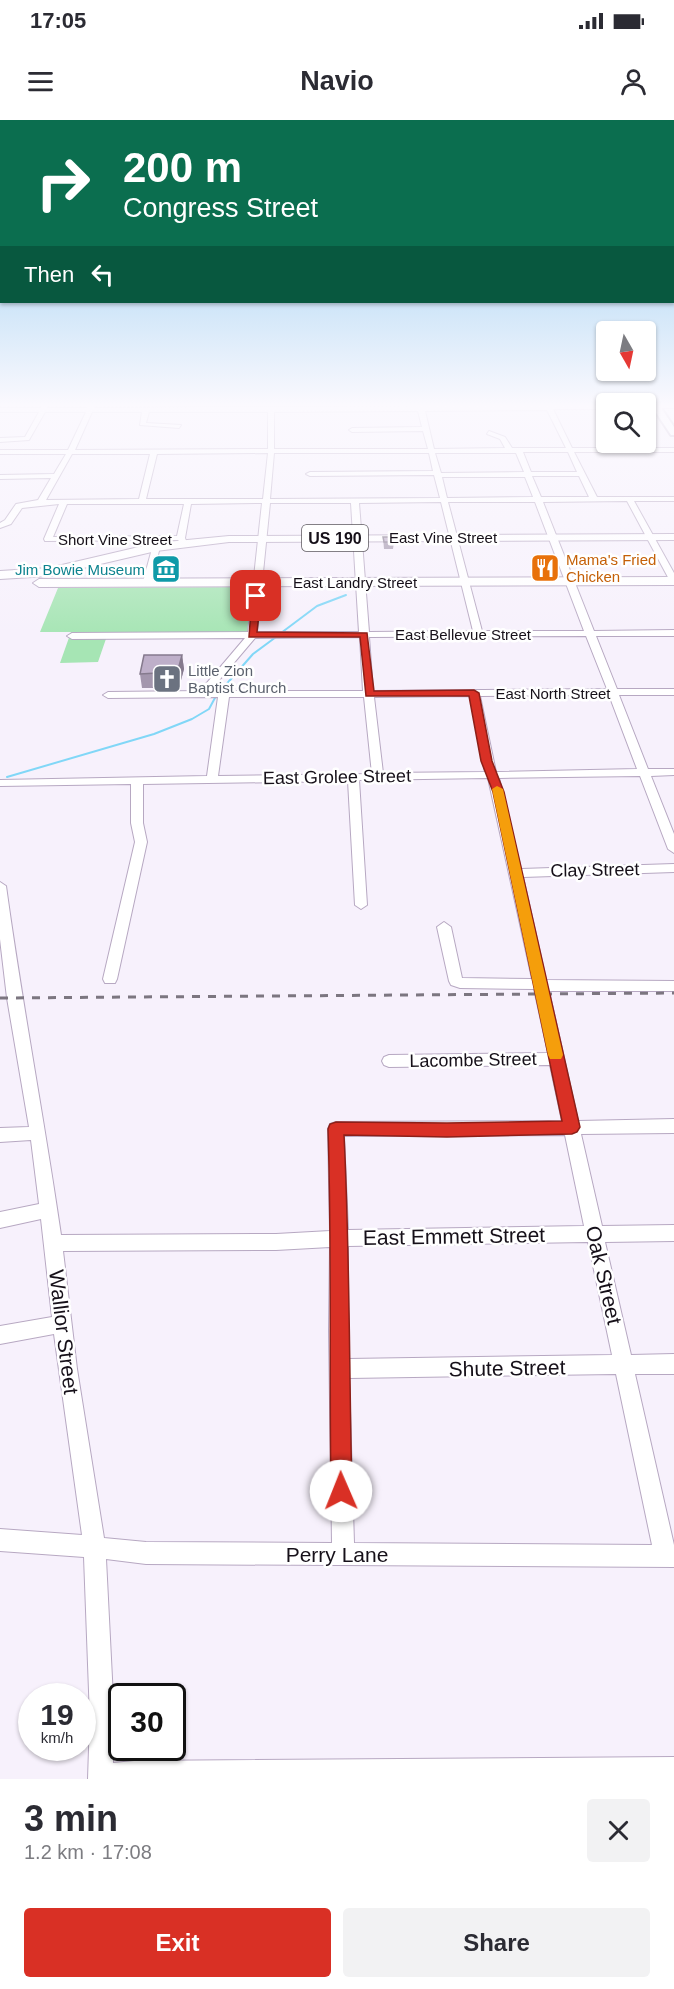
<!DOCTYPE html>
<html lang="en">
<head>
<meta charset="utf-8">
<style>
	body { margin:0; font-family:Arial,sans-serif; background:#f2f2f3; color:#2b2b33; height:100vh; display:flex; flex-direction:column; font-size:22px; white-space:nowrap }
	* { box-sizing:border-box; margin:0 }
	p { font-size:20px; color:#7c7c81 }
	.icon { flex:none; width:33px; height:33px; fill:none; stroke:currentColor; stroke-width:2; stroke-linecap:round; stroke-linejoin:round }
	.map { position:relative; height:1659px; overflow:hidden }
	.drawer { display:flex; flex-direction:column; background:#fff; flex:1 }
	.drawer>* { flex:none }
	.top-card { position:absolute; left:0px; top:0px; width:675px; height:183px; box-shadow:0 2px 4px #0004; background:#0b6e4f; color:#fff; overflow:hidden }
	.needle { width:39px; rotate:171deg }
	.buttons { position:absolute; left:596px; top:201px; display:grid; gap:12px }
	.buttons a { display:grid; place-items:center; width:60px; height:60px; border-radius:6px; background:#fff; box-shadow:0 2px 4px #0004; font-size:30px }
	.speed { position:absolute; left:18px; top:1563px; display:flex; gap:12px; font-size:30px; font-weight:700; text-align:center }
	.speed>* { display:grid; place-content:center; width:78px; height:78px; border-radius:50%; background:#fff; box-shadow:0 2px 4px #0004; line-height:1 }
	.speed small { font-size:15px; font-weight:400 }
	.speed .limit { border:3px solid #111; border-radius:9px; background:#fff; color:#111 }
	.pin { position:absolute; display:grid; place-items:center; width:51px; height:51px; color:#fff; margin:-26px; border-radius:12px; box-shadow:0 3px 9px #0006 }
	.me { position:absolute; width:66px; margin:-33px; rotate:359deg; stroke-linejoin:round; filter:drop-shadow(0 0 4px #0008) }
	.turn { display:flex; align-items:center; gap:21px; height:126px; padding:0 24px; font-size:27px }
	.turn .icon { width:78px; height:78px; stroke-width:2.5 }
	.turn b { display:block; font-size:42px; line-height:51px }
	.then { display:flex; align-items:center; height:57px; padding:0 24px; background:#0003; gap:12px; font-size:22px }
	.round { display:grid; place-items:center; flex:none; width:63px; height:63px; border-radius:6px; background:#f2f2f3 }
	.overview { display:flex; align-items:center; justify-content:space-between; height:102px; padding:0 24px }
	h1 { font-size:36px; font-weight:800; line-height:45px }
	.cta { display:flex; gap:12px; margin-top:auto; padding:12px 24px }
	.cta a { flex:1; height:69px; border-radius:6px; background:#d93025; color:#fff; font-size:24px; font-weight:800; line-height:69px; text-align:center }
	.cta a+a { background:#f2f2f3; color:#2b2b33 }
	.status { display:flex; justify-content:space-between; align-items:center; height:42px; padding:0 30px; background:#fff; direction:ltr }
	.status svg { height:16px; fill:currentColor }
	header { display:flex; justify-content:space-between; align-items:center; height:78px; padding:0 24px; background:#fff; font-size:27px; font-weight:800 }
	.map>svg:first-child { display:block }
</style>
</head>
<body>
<div class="status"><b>17:05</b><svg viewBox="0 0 49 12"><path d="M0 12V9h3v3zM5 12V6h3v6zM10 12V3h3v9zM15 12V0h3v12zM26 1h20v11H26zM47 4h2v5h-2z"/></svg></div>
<header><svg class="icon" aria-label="menu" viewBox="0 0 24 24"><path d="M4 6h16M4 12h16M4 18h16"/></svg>Navio<svg class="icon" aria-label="person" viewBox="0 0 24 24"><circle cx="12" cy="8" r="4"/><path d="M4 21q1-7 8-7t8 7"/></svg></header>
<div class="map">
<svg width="674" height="1659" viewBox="0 0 674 1659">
	<rect width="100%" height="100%" fill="#f7f1fc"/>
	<path fill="#a6e5b4" d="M252 467 247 512 108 513 98 542 60 543 71 512H40L58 468Z"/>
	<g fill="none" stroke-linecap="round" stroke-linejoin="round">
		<g stroke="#81d7f7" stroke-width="2">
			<path d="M281 513 317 486 346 475"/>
			<path d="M7 657 154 614 192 599 209 589 216 576 253 534 276 517"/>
		</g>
		<g stroke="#b7a8c2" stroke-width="2">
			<g id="minor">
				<path d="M43 285H49L47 288H87L89 285H95L94 288 606 285V289H553L572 328H674V332H574L597 377H674V381H634L674 453V464L670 461 627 381 543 382 594 511 674 510V516H596L617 569H674V575H619L648 649H674V655L651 656 674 714V733L668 729 640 656 499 658 521 749 674 744V752L523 757 546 860 674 861V871H549L578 1001 674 999V1013L581 1014 602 1106 674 1105V1121L605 1122 631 1235 674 1234V1254H635L674 1425V1447L146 1444 106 1439 114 1598 113 1643 134 1641 674 1637V1659H88L90 1598 84 1437 0 1431V1409L82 1415 54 1214 0 1224V1206L52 1197 41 1099 0 1108V1092L39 1084 31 1020 0 1022V1008L29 1007 7 878 0 819V762L6 766C22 883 44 998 61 1115L276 1114 330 1111 328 1009 330 1004 336 1002 562 1001 550 945 389 947 384 945 382 941 384 937 389 935 548 933 534 869 460 868 451 865 449 861 437 807 444 802 451 807 462 858 532 859 488 658 359 660 367 785 361 789 355 785 348 661 143 664V703L147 722 117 859 115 863H105L103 859 135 722 131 703V664L0 666V660L207 656 218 577 108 578 103 575 108 572 200 571 245 518 72 519 67 516 72 513 248 512 262 383 191 384 185 418 187 423 183 425 178 420 45 421 44 419 59 384 22 388 11 404 0 408V403L5 400 16 384 38 380 51 358 0 359V355L54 354 66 334H0V330H68L86 292H45L29 320 0 322V318L25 317 39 292H0V288H41ZM547 290 566 328H512L505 317 489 311 487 314 500 319 505 328 434 329 425 291ZM418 291 422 307 352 308 349 310 352 312 423 311 428 329H274V292ZM92 292H142L140 305 179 308 181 305 146 303 149 292H268V329L75 330ZM523 332H568L577 352H531ZM268 333 263 379H146L157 334ZM274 333H429L433 351 310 352 306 354 310 356 434 355 440 378 270 379ZM435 333H516L524 352 441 353ZM72 334H150L139 379 46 380ZM532 356H579L589 377H541ZM442 357H525L533 377 447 378ZM441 382 473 511 369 512 359 383ZM448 382H535L584 511H482ZM270 383H351L359 512H257ZM67 384H184L177 416 53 417ZM586 516 607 569 373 571 369 517ZM360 517 363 571H210L255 518ZM609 575 637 649 496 652 480 576ZM470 576 485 652 383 653 374 577ZM229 577H364L372 654 218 656ZM565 1015 584 1106 348 1110 344 1016ZM588 1122 612 1235 348 1239V1126ZM330 1127 329 1211 332 1423 146 1422 104 1418 77 1249 63 1131 276 1130ZM616 1254 652 1425 354 1423 349 1258Z"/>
				<rect x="645" y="285" width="29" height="3"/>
				<path d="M153 425 160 427 151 462 147 465 143 462Z"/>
			</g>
		</g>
		<g stroke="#b7a8c2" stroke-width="4">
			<path id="major" d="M651 285H659L674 307V315H671Z"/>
		</g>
		<g stroke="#b7a8c2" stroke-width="2">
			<g id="highway">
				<path d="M674 414V420L229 422 156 431 49 456 0 459V451L49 448 156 423 229 416Z"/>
				<path d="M674 457V465L39 467 33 463 39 459Z"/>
			</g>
		</g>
		<use href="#minor" fill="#fff" fill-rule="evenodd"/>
		<use href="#major" fill="#fff" fill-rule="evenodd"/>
		<use href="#highway" fill="#fff" fill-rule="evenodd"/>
		<path stroke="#7c7680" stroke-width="3" stroke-dasharray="8 8" stroke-linecap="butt" d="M0 878 674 873"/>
	</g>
	<g fill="#a396ad">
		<path d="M383 417 394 422 393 429H384Z"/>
		<path d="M538 436 552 443 550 450H539L537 443Z"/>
		<path d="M182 535 184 549 180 564 159 565V568H142L140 554Z"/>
	</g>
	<path fill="#857a8d" d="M182 535 184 549 180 564 178 550Z"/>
	<g fill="#beafc9" stroke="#857a8d" stroke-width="1.5">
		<path d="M383 417H392L394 422H384Z"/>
		<path d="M538 436H549L552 443H540Z"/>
		<path d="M144 535H182L178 550H157V553L140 554Z"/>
	</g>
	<linearGradient id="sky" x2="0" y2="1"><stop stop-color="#7fc2ee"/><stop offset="0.55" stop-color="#fbf9fe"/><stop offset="1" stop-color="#fbf9fe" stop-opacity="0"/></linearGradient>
	<rect width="674" height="518" fill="url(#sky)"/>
	<path fill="#d93025" stroke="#8d1f18" stroke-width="1.5" d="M256 473 261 476 257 512 367 513 374 571 474 570 479 573 492 641 504 672 580 1007 577 1012 572 1014 447 1017 344 1015C350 1134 349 1253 352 1371L349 1379 341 1382 334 1379 331 1371C329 1250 332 1129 328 1009L330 1004 336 1002 447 1003 562 1001 493 672 481 641 469 576H366L360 517H249L252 476Z"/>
	<path fill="#f59e0b" d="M497 666 503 669 563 935 561 939H550L548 935 492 669Z"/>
	<defs>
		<g id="restaurant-square" transform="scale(1.5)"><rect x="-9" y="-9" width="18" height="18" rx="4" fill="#e8710a" stroke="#fff"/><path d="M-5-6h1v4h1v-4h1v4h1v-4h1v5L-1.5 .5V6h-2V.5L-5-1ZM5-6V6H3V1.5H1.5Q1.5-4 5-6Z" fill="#fff"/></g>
		<g id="museum-square" transform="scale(1.5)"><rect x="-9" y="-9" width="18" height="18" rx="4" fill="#0f9aa8" stroke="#fff"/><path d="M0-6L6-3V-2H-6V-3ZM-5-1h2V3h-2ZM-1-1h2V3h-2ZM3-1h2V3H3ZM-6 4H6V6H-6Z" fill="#fff"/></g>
		<g id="church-square" transform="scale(1.5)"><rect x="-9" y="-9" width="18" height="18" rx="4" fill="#6b7280" stroke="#fff"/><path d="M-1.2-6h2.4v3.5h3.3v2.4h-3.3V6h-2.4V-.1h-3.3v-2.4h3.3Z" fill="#fff"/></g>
	</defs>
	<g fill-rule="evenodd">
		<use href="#restaurant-square" x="545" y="448"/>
		<use href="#museum-square" x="166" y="449"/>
		<use href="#church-square" x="167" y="559"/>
	</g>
	<g text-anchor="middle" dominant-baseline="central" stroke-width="5" stroke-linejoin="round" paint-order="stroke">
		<g font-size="15" fill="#161019" stroke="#fff">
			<text x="443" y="417">East Vine Street</text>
			<text x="115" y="419">Short Vine Street</text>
			<text x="355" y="462">East Landry Street</text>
			<text x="463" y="514">East Bellevue Street</text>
			<text x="553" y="573">East North Street</text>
		</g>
		<g font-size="15" fill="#c56008" stroke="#fff" text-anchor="start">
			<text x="566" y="439">Mama's Fried<tspan x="566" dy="17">Chicken</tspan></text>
		</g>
		<g font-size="15" fill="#0d838f" stroke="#fff" text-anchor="end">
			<text x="145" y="449">Jim Bowie Museum</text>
		</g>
		<g font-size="15" fill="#5b616d" stroke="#fff" text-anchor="start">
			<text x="188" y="550">Little Zion<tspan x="188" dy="17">Baptist Church</tspan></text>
		</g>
		<rect fill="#fff" stroke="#5c585e" stroke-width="1.5" x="302" y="405" width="66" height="26" rx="4.5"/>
		<g font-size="16" font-weight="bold" fill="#161019">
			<text x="335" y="418">US 190</text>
		</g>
		<g font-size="18" fill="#161019" stroke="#fff">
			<text transform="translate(337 657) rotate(-1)">East Grolee Street</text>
			<text transform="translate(595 750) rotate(-1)">Clay Street</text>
			<text transform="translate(473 940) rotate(-1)">Lacombe Street</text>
		</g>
		<g font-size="21" fill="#161019" stroke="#fff">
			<text transform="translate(454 1116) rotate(-1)">East Emmett Street</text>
			<text transform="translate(604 1155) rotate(77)">Oak Street</text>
			<text transform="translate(64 1212) rotate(83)">Wallior Street</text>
			<text transform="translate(507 1248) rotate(-1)">Shute Street</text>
			<text x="337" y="1434">Perry Lane</text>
		</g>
	</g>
</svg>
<div class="buttons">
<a><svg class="needle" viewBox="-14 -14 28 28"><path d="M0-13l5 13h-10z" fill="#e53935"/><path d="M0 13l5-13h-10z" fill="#7c7c81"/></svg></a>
<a><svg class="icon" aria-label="search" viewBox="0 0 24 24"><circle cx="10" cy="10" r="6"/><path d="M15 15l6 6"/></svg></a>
</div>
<div class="speed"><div>19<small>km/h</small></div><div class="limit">30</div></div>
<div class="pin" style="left:256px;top:476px;background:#d93025"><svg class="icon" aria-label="arrive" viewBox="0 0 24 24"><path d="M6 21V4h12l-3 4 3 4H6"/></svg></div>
<svg class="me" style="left:341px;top:1371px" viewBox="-20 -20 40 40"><circle r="19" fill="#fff"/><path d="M0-13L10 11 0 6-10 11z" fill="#d93025"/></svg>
<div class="top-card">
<div class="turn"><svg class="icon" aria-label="right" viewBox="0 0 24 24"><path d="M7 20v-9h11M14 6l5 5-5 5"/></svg><div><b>200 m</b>Congress Street</div></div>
<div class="then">Then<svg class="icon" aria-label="left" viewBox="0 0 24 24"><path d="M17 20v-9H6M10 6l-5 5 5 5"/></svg></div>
</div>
</div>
<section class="drawer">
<div class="overview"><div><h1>3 min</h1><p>1.2 km · 17:08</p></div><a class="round"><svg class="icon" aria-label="close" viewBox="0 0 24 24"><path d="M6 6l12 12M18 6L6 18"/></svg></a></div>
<div class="cta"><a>Exit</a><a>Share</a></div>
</section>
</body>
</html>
